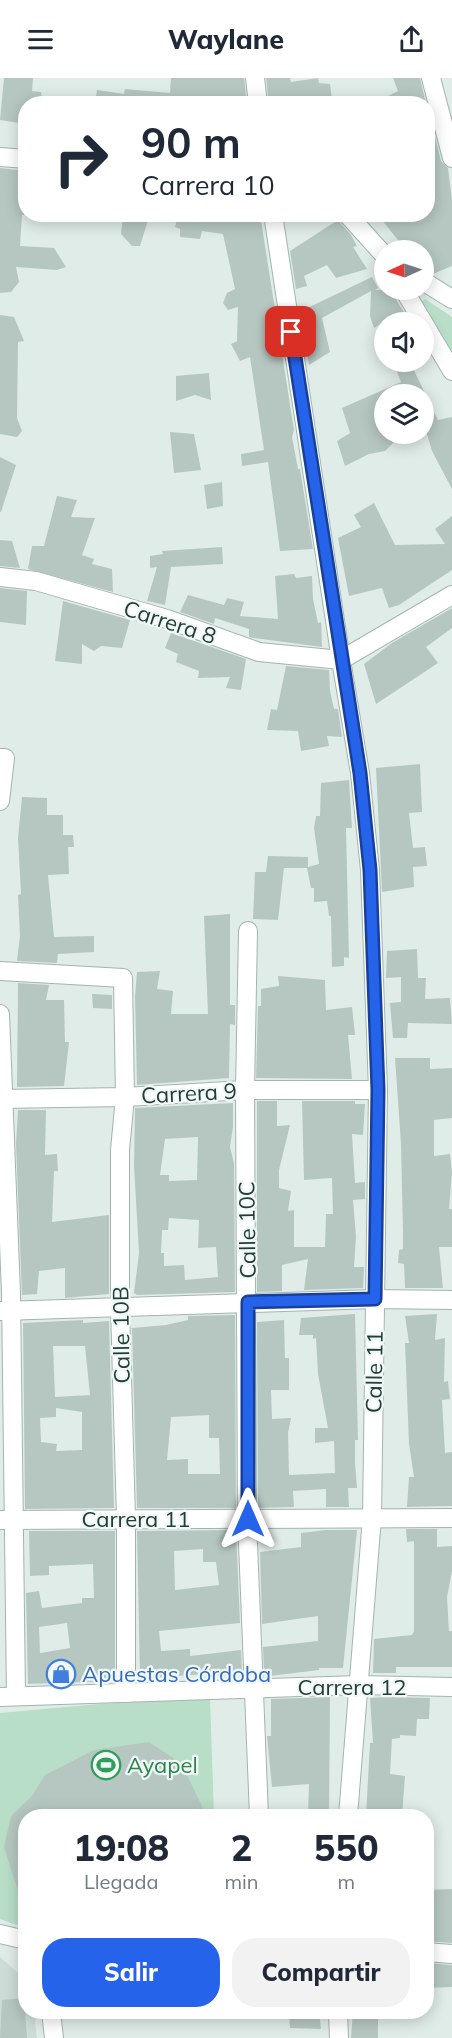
<!DOCTYPE html>
<html lang="es">
<head>
<meta charset="utf-8">
<style>
	body { margin:0; font-family:Mulish,sans-serif; background:#f2f2f3; color:#1f2937; height:100vh; display:flex; flex-direction:column; font-size:22px; white-space:nowrap }
	* { box-sizing:border-box; margin:0 }
	p { font-size:20px; color:#747a83 }
	.icon { flex:none; width:33px; height:33px; fill:none; stroke:currentColor; stroke-width:2; stroke-linecap:round; stroke-linejoin:round }
	.map { position:relative; flex:1; overflow:hidden }
	.drawer { position:absolute; left:18px; top:1731px; width:416px; height:210px; display:flex; flex-direction:column; background:#fff; border-radius:24px; box-shadow:0 3px 15px #0003 }
	.drawer>* { flex:none }
	.guide { position:absolute; left:18px; top:18px; width:417px; height:126px; border-radius:24px; box-shadow:0 3px 15px #0003; background:#fff; color:#1f2937; overflow:hidden }
	.needle { width:39px; rotate:267deg }
	.buttons { position:absolute; left:374px; top:162px; display:grid; gap:12px }
	.buttons a { display:grid; place-items:center; width:60px; height:60px; border-radius:50%; background:#fff; box-shadow:0 3px 15px #0003; font-size:30px }
	.pin { position:absolute; display:grid; place-items:center; width:51px; height:51px; color:#fff; margin:-26px; border-radius:12px; box-shadow:0 3px 9px #0006 }
	.me { position:absolute; width:66px; margin:-33px; rotate:0deg; stroke-linejoin:round; filter:drop-shadow(0 0 4px #0008) }
	.turn { display:flex; align-items:center; gap:21px; height:126px; padding:0 24px; font-size:27px }
	.turn .icon { width:78px; height:78px; stroke-width:2.5 }
	.turn b { display:block; font-size:42px; line-height:51px }
	.eta { display:flex; justify-content:space-evenly; align-items:center; height:102px; text-align:center }
	.eta b { font-size:36px; font-weight:800; line-height:42px }
	.button { display:flex; gap:12px; margin-top:auto; padding:12px 24px }
	.button a { flex:1; height:69px; border-radius:24px; background:#2563eb; color:#fff; font-size:24px; font-weight:800; line-height:69px; text-align:center }
	.button a+a { background:#f2f2f3; color:#1f2937 }
	header { display:flex; justify-content:space-between; align-items:center; height:78px; padding:0 24px; background:#fff; font-size:27px; font-weight:800 }
	.map>svg:first-child { display:block }
</style>
</head>
<body>
<header><svg class="icon" aria-label="menu" viewBox="0 0 24 24"><path d="M4 6h16M4 12h16M4 18h16"/></svg>Waylane<svg class="icon" aria-label="share" viewBox="0 0 24 24"><path d="M12 15V3M7 8l5-5 5 5M5 13v7h14v-7"/></svg></header>
<div class="map">
<svg width="452" height="1960" viewBox="0 0 452 1960">
	<rect width="100%" height="100%" fill="#e0ece8"/>
	<path fill="#cedcd7" d="M0 1879 25 1901 26 1934H34L37 1960H0Z"/>
	<g fill="#b8dec7">
		<path d="M425 221 452 239V277L419 226Z"/>
		<path d="M210 1620 214 1738H26L25 1850 0 1841V1635L99 1626Z"/>
	</g>
	<g fill="#b6c7c1" fill-rule="evenodd">
		<path d="M4 0H33L32 13 41 14 43 26H26V46L0 42Z"/>
		<path d="M171 0H244L247 26H95L97 12 124 16 125 11 170 15Z"/>
		<path d="M266 0H290L291 4 318 0 319 5 330 6 332 22 317 26H269Z"/>
		<path d="M393 0H420L426 26H372L398 13Z"/>
		<path d="M428 31 441 83 448 90 452 122V188L433 196 423 186V172H406L377 136H428Z"/>
		<path d="M0 90 26 93V137H22L20 168 54 170 66 189 57 192 16 189 19 204 11 214 0 215Z"/>
		<path d="M123 136H150L140 168H132L121 156Z"/>
		<path d="M178 136H260L294 352 292 359 298 391H300L313 471 280 473 268 384 242 388 241 376 264 372 250 279 240 283 231 266 237 263 238 229 228 232 223 225 227 215 235 211 223 156 202 153 200 161 180 159V151L175 149Z"/>
		<path d="M338 142 351 157 357 168 353 169 367 191 336 200 327 187 304 198 307 208 296 211 290 173Z"/>
		<path d="M372 199 378 210 375 212H390L410 244H384L374 250 370 238 371 213 322 240 330 274 309 287 299 234Z"/>
		<path d="M0 237 14 239 24 263 18 264 17 340 22 353 17 359 0 356Z"/>
		<path d="M393 284H410L438 342 452 339V411L432 373 425 350H423V316H384V356H389L394 364 385 373 369 376 345 388 337 363 350 355 342 330 401 304Z"/>
		<path d="M209 295 211 322 195 317 176 323V298Z"/>
		<path d="M170 354 194 356 201 392 174 395Z"/>
		<path d="M0 379 16 387 1 434H0Z"/>
		<path d="M222 404 223 428 207 431 204 407Z"/>
		<path d="M57 418 77 422 71 439 95 440 82 477 94 481 92 486 112 491 113 514 28 491 32 468H44Z"/>
		<path d="M374 425 395 467 445 466 435 451 452 438V492L399 527 389 530 382 510 349 518 338 460 361 449 354 437Z"/>
		<path d="M0 462 12 463 20 490 0 488Z"/>
		<path d="M222 469 223 486 171 489 165 527 147 523 157 489 150 490V478L163 476 162 473Z"/>
		<path d="M294 496 296 500 312 498 313 521 318 545 321 544 322 569 254 560 249 559V551L215 540 214 546 180 534 188 517 224 527 227 520 244 524 240 538 278 541 275 498Z"/>
		<path d="M0 510 27 513 26 547 0 544Z"/>
		<path d="M63 523 130 542 122 570 101 568 94 573 82 566V586L55 583Z"/>
		<path d="M452 530V550L426 569 438 585 376 626 364 586 392 565Z"/>
		<path d="M171 555 246 581 241 612 226 610 230 599 198 600 199 593 176 584 178 576 165 570Z"/>
		<path d="M286 588 329 592 330 613 334 631H338L342 659 327 658 329 668 301 673 298 653 267 652 271 631 277 632Z"/>
		<path d="M420 686 422 734 409 735 413 770 425 769 427 788 413 789 414 809 382 814 376 690Z"/>
		<path d="M349 702 352 750H346L349 880 344 879V888L332 889 331 838H329L327 823 314 824V810H311L307 790H284L278 842 253 841 255 794H266L268 778 308 779V789L319 786 314 750 316 738H320L321 705Z"/>
		<path d="M22 719 47 720V737H63V757H73L74 769H68L69 796 48 797 54 859 94 858V874L58 876 57 885 17 883 20 858 18 817 21 816 18 760Z"/>
		<path d="M230 836V927H235V947L230 946 229 1000 137 1007 135 919 137 894 160 893 157 911 173 913 171 936H208L204 838Z"/>
		<path d="M417 871 418 900H426L425 921 450 920 452 946 408 945 407 960H393L390 925 401 924V899L386 900 387 873Z"/>
		<path d="M278 898 325 902 326 932 352 929 355 957H348L352 1001 256 1000 258 928H261V911L279 908Z"/>
		<path d="M18 905 49 907 46 922H64L65 964H69L64 1008 17 1009Z"/>
		<path d="M92 916 112 917V931L93 930Z"/>
		<path d="M395 980H430V991L452 990V1040L434 1042V1078L450 1076 452 1094 449 1131H452V1169H439L443 1210H405L404 1186 398 1185 399 1172 403 1171V1155L401 1066Z"/>
		<path d="M257 1023H277V1048L290 1047 279 1092V1110L291 1113 288 1133 294 1132V1169H325L326 1136H333L332 1100 304 1102 302 1023H355V1026H365L363 1057 352 1056 355 1105 365 1104V1121L353 1122 356 1159 354 1189H364L363 1210 304 1212 308 1181 282 1187V1213L257 1214Z"/>
		<path d="M233 1025V1049L230 1069 234 1085 235 1214 137 1217 134 1215 139 1175 134 1088 135 1030ZM198 1059 197 1102 169 1103V1097H160L165 1061ZM169 1140 199 1142 198 1170 216 1169 218 1199 185 1202 184 1187 164 1188V1175H161L162 1152H168Z"/>
		<path d="M18 1032H46L45 1077 57 1076 58 1093H54L52 1144 109 1137V1216L65 1220V1190L39 1193 37 1216 22 1217 16 1066Z"/>
		<path d="M355 1236 358 1362H355V1385L357 1410H348L349 1429H326V1411L293 1413 294 1429 258 1430 257 1244 284 1242 285 1280H289V1312H271L272 1341 291 1340 288 1355 289 1397 335 1395 334 1363 315 1365V1350H328L318 1296 316 1260 313 1261V1257H299L301 1240Z"/>
		<path d="M437 1236 435 1262 445 1260 444 1304 448 1303 450 1321 442 1322 445 1375 452 1374V1428L407 1429 409 1399H414L409 1366 405 1265H409L405 1238Z"/>
		<path d="M235 1237 236 1430H137L132 1250 166 1247 188 1242V1238ZM209 1337V1360H219L220 1396H188V1381L167 1382 171 1339Z"/>
		<path d="M83 1242V1245L109 1243 114 1430 25 1431 23 1245ZM53 1268H85L90 1317 55 1319ZM56 1330 82 1334V1372L56 1373 57 1366 41 1364 40 1340 56 1339Z"/>
		<path d="M406 1451H437V1469L452 1468V1493L447 1519 449 1553H452V1589H396V1595H373L374 1561 412 1557 414 1553V1463L407 1464Z"/>
		<path d="M236 1452 240 1545 159 1553 161 1573 190 1571V1578L241 1572 242 1594 140 1600 137 1453ZM203 1471V1484H216L219 1507 175 1512 174 1473Z"/>
		<path d="M326 1452H357L343 1590H319V1592L270 1598V1595H264L263 1569 318 1563V1538L262 1546 260 1474 301 1469V1455Z"/>
		<path d="M29 1453H115V1603L28 1606 26 1515 39 1513 42 1530 82 1525V1520H94L93 1486 49 1488V1497L30 1498ZM67 1545 70 1570 40 1575 39 1549Z"/>
		<path d="M330 1619 329 1738H308L309 1706 272 1709 267 1658H271V1621Z"/>
		<path d="M386 1619 430 1620 429 1641H417L416 1658 400 1657V1660L392 1661 390 1696 405 1698 402 1738H366L370 1665H373L370 1620Z"/>
		<path d="M149 1664 181 1685 202 1728 203 1738H26L24 1832 4 1769 11 1738 32 1718 45 1697 94 1672Z"/>
		<path d="M452 1811V1865L426 1863V1812Z"/>
		<path d="M426 1885 452 1887V1909L426 1910Z"/>
		<path d="M24 1920 27 1960H0L2 1922Z"/>
		<path d="M289 1934H319L321 1951 290 1950Z"/>
		<path d="M353 1934H378V1960H351Z"/>
	</g>
	<g fill="none" stroke-linecap="round" stroke-linejoin="round">
		<g stroke="#a3b4b0" stroke-width="20">
			<g id="minor">
				<path d="M255 0 258 26"/>
				<path d="M431 0 452 80"/>
				<path d="M0 79 26 81"/>
				<path d="M404 212 452 293"/>
				<path d="M0 499 36 503 167 541 259 574 341 582 360 695 370 792 378 1012 372 1440 348 1738"/>
				<path d="M0 680H5L0 723"/>
				<path d="M248 853 245 1012 247 1441 259 1738"/>
				<path d="M0 893 123 900 125 1019 120 1072V1228L126 1441V1615"/>
				<path d="M0 936 11 1215 16 1618"/>
				<path d="M0 1021 125 1019 245 1012H378"/>
				<path d="M1 1233 375 1221 452 1222"/>
				<path d="M0 1442 452 1440"/>
				<path d="M0 1619 359 1607 452 1609"/>
				<path d="M0 1856 26 1862"/>
				<path d="M426 1874 452 1876"/>
				<path d="M51 1934 54 1960"/>
				<path d="M338 1934 339 1960"/>
			</g>
		</g>
		<g stroke="#9eb8b2" stroke-width="20">
			<g id="secondary">
				<path d="M273 136 341 582 452 517"/>
				<path d="M347 136 384 177"/>
				<path d="M423 203 452 221"/>
			</g>
		</g>
		<use href="#minor" stroke="#fff" stroke-width="18"/>
		<use href="#secondary" stroke="#fff" stroke-width="18"/>
	</g>
	<g fill="none" stroke-linecap="round" stroke-linejoin="round">
		<g stroke="#184099" stroke-width="15">
			<path id="route" d="M248 1441V1224L375 1221 378 1012 370 792 360 695 291 254"/>
		</g>
		<use href="#route" stroke="#2563eb" stroke-width="10"/>
	</g>
	<defs>
		<g id="shop-ring" transform="scale(1.5)"><circle r="9.5" fill="#f1f8f5" stroke="#3f7fe0" stroke-width="1.5"/><path d="M-5-2.5h2.3a2.7 3.5 0 0 1 5.4 0H5L5.5 6h-11ZM-1.5-2.5h3a1.5 2.3 0 0 0-3 0Z" fill="#3f7fe0"/></g>
		<g id="stadium-ring" transform="scale(1.5)"><circle r="9.5" fill="#f1f8f5" stroke="#2e9e5b" stroke-width="1.5"/><path d="M0-5a6.5 5 0 1 0 0 10a6.5 5 0 1 0 0-10ZM-3.5-1.8h7v3.6h-7Z" fill="#2e9e5b"/></g>
	</defs>
	<g fill-rule="evenodd">
		<use href="#shop-ring" x="61" y="1596"/>
		<use href="#stadium-ring" x="106" y="1687"/>
	</g>
	<g text-anchor="middle" dominant-baseline="central" stroke-width="4.5" stroke-linejoin="round" paint-order="stroke">
		<g font-size="22" fill="#203d39" stroke="#f1f8f5">
			<text transform="translate(170 544) rotate(18)">Carrera 8</text>
			<text transform="translate(189 1015) rotate(-3)">Carrera 9</text>
			<text transform="translate(247 1152) rotate(-91)">Calle 10C</text>
			<text transform="translate(121 1257) rotate(-91)">Calle 10B</text>
			<text transform="translate(374 1294) rotate(-89)">Calle 11</text>
			<text x="136" y="1441">Carrera 11</text>
			<text x="352" y="1609">Carrera 12</text>
		</g>
		<g font-size="22" fill="#366cbe" stroke="#f1f8f5" text-anchor="start">
			<text x="82" y="1596">Apuestas Córdoba</text>
		</g>
		<g font-size="22" fill="#27864d" stroke="#f1f8f5" text-anchor="start">
			<text x="127" y="1687">Ayapel</text>
		</g>
	</g>
</svg>
<div class="buttons">
<a><svg class="needle" viewBox="-14 -14 28 28"><path d="M0-13l5 13h-10z" fill="#e53935"/><path d="M0 13l5-13h-10z" fill="#747a83"/></svg></a>
<a><svg class="icon" aria-label="sound" viewBox="0 0 24 24"><path d="M4 9h4l5-4v14l-5-4H4zM17 9q2 3 0 6"/></svg></a>
<a><svg class="icon" aria-label="layers" viewBox="0 0 24 24"><path d="M12 4l9 5-9 5-9-5zM3 14l9 5 9-5"/></svg></a>
</div>
<div class="pin" style="left:291px;top:254px;background:#d93025"><svg class="icon" aria-label="arrive" viewBox="0 0 24 24"><path d="M6 21V4h12l-3 4 3 4H6"/></svg></div>
<svg class="me" style="left:248px;top:1441px" viewBox="-20 -20 40 40"><path d="M0-17L14 15 0 8-14 15z" fill="#2563eb" stroke="#fff" stroke-width="4"/></svg>
<div class="guide">
<div class="turn"><svg class="icon" aria-label="right" viewBox="0 0 24 24"><path d="M7 20v-9h11M14 6l5 5-5 5"/></svg><div><b>90 m</b>Carrera 10</div></div>
</div>
<section class="drawer">
<div class="eta">
<div><b>19:08</b><p>Llegada</p></div>
<div><b>2</b><p>min</p></div>
<div><b>550</b><p>m</p></div>
</div>
<div class="button"><a>Salir</a><a>Compartir</a></div>
</section>
</div>
</body>
</html>
